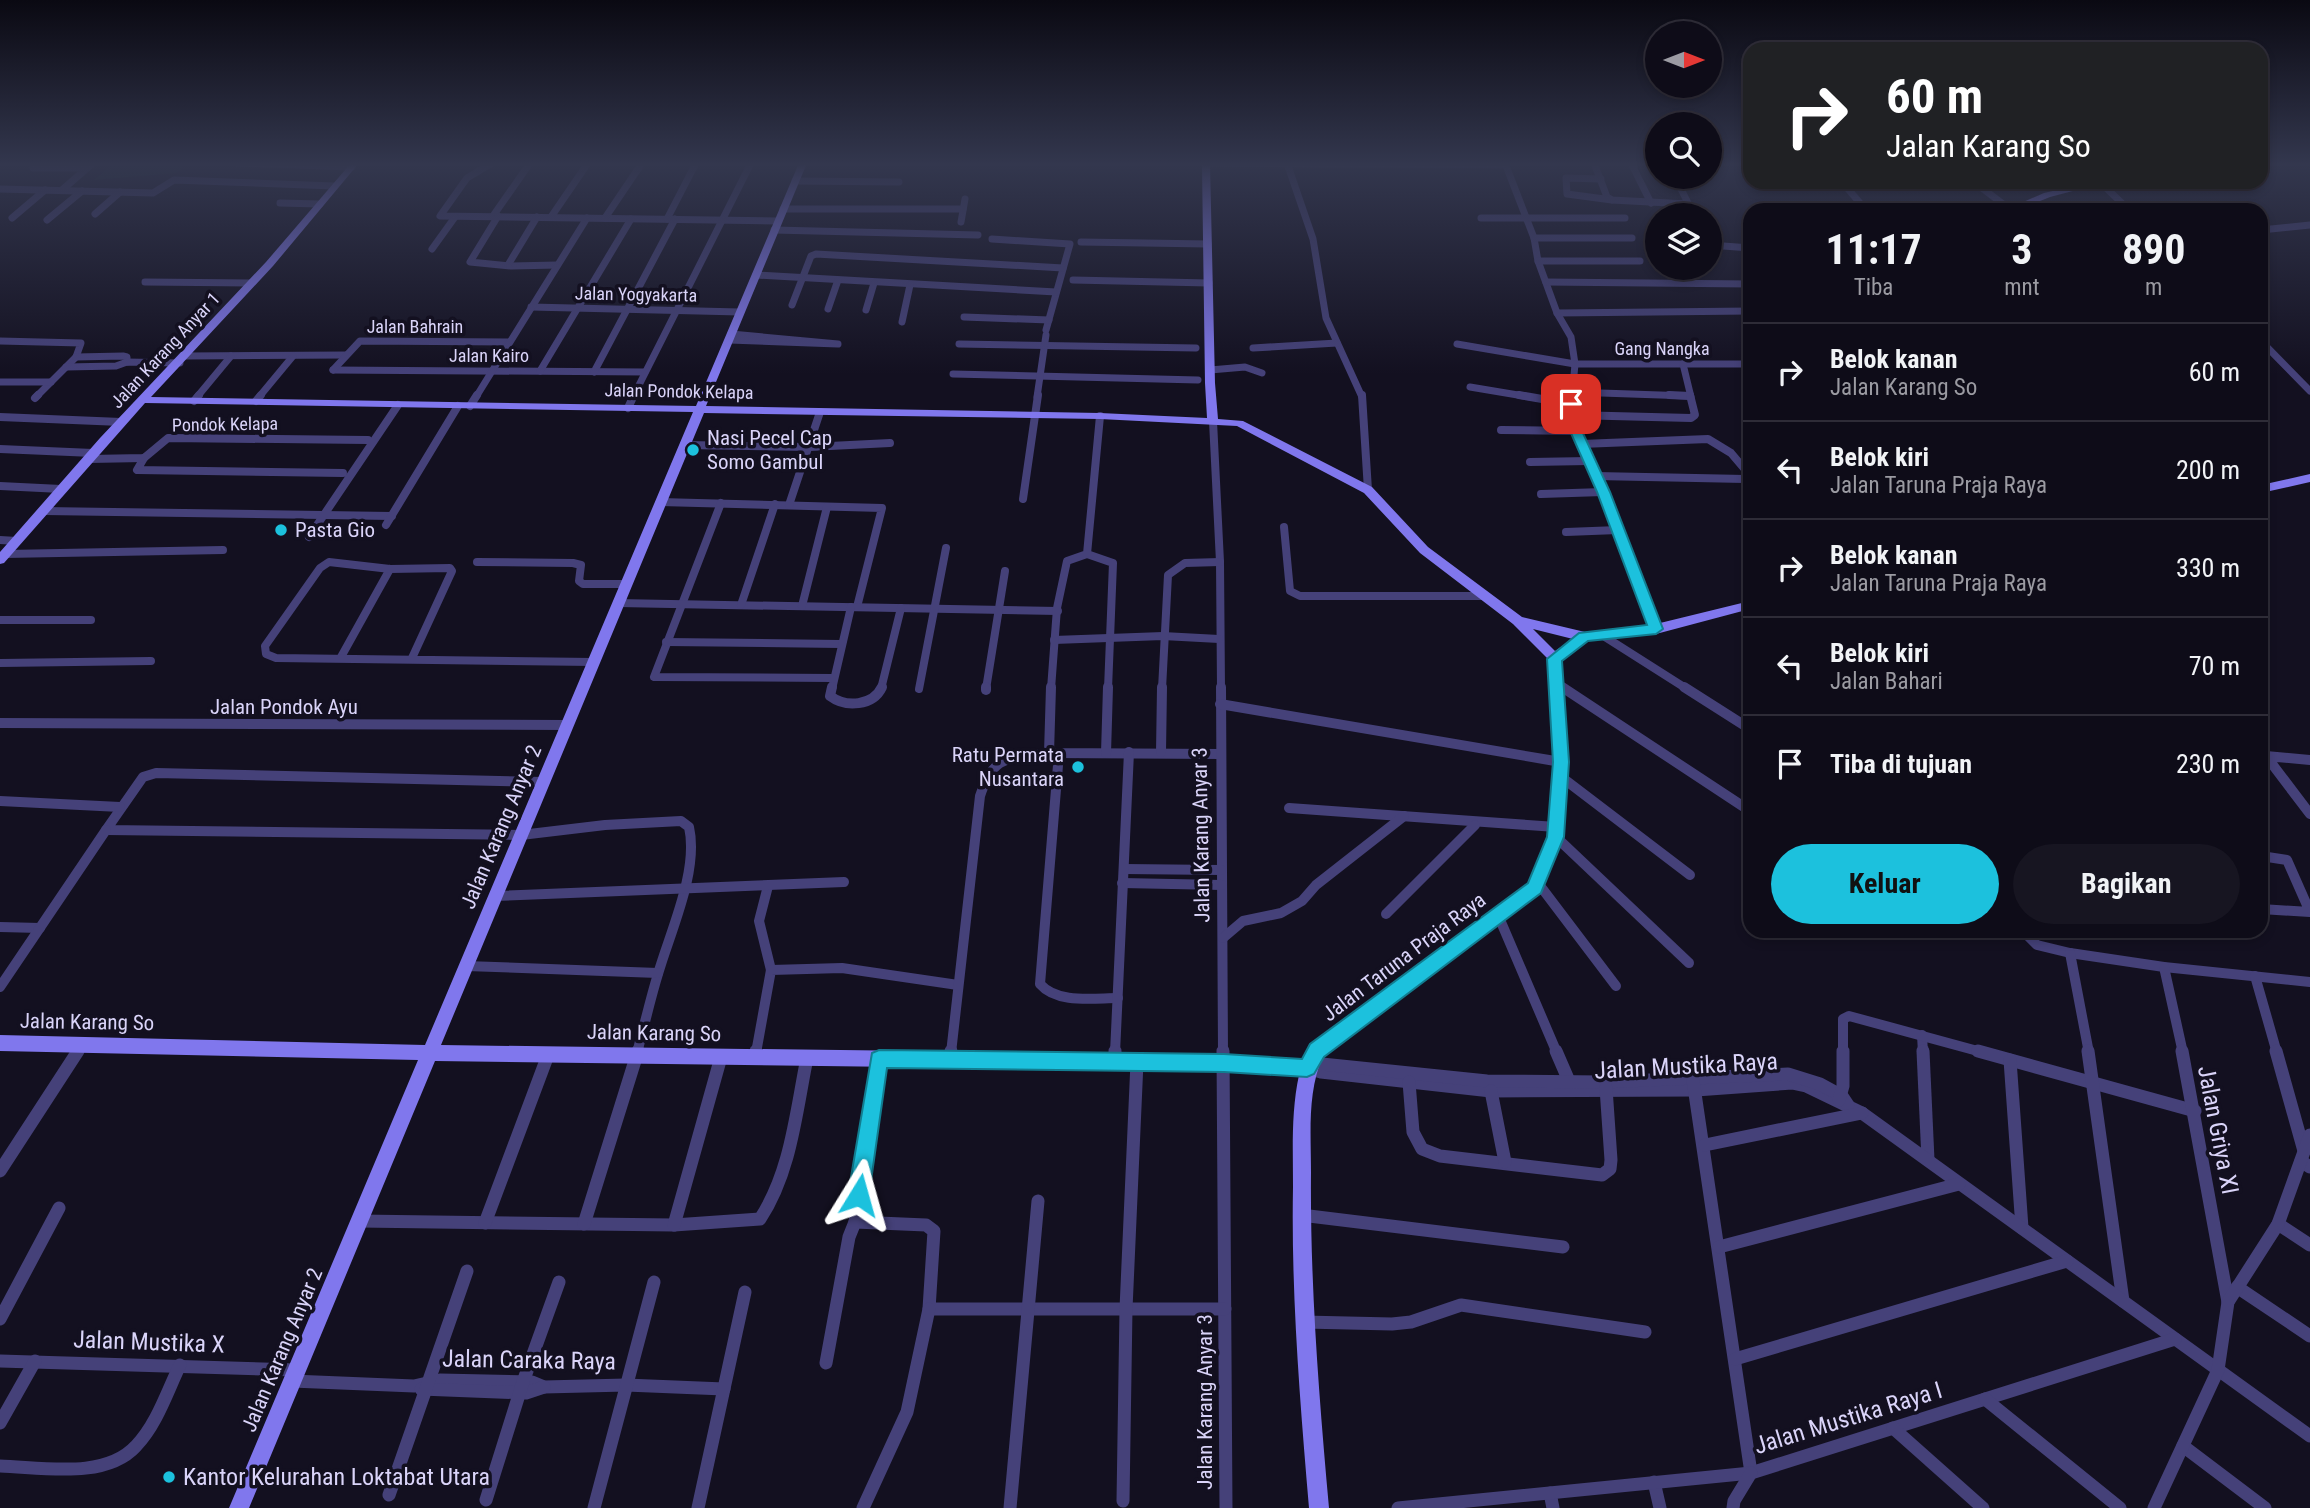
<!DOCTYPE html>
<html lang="id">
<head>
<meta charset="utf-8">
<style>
	body { margin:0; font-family:"Roboto Condensed",sans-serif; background:#171521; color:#f1f3f6; height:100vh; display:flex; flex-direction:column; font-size:26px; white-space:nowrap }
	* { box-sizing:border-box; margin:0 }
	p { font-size:23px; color:#9b9ba2 }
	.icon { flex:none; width:38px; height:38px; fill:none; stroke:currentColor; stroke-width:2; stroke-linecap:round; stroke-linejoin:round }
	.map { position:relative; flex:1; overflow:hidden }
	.side { position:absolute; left:1743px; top:203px; width:525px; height:735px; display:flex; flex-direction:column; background:#0e0c18; border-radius:21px; box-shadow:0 4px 10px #0003,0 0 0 2px #2e2c37 }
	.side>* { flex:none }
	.hud { position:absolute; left:1743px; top:42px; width:525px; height:147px; border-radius:21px; box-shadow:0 4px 10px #0003,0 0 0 2px #2e2c37; background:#202124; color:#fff; overflow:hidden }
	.needle { width:46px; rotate:90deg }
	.tools { position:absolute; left:1645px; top:21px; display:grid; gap:14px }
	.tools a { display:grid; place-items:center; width:77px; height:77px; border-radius:50%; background:#0e0c18; box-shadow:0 4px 10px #0003,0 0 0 2px #2e2c37; font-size:35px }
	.pin { position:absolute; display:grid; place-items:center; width:60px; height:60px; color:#fff; margin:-30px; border-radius:14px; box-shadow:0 4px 10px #0006 }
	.me { position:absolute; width:77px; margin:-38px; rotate:8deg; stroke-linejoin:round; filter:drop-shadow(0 0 5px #0008) }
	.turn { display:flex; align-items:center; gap:24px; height:147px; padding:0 28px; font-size:32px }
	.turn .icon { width:91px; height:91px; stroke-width:2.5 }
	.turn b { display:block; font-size:49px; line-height:60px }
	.eta { display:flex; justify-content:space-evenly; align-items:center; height:119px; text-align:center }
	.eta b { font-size:42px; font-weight:700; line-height:49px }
	.primary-button { display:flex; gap:14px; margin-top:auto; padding:14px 28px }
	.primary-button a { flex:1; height:80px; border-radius:42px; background:#1cc1dd; color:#111; font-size:28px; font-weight:700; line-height:80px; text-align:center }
	.primary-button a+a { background:#171521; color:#f1f3f6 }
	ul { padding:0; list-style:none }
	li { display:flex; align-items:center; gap:21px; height:98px; padding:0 28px; border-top:2px solid #2e2c37 }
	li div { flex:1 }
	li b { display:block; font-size:26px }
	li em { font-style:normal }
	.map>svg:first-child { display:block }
</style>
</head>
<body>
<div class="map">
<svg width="2310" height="1508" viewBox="0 0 2310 1508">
	<rect width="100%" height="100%" fill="#131020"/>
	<path fill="#142929" d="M114 163H188L177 173 94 180Z"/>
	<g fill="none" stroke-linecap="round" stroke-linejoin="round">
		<g stroke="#454179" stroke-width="7">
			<path d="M236 163 352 167"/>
			<path d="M492 163 467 178 440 216 778 221"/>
			<path d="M1206 163 1505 165"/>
			<path d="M1287 163 1313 239 1326 318 1362 397"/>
			<path d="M1505 163 1534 238 1538 261 1557 313 1571 337 1575 364 1572 397"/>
			<path d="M1594 163 1607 197 1612 200 1688 204"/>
			<path d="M1631 163 1651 203"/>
			<path d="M33 168H87"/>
			<path d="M1675 177 1694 215"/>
			<path d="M1601 179 1566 178 1567 194 1612 200"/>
			<path d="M795 181 899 182"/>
			<path d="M1842 182 1866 210"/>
			<path d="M1974 182 2011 210"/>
			<path d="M2101 183 2129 210"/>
			<path d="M0 189 153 193 174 180 334 186"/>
			<path d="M62 190 93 163"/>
			<path d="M280 203 320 204"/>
			<path d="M783 209H963"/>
			<path d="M95 214 120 192"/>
			<path d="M493 216 530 163"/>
			<path d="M498 216 470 262 511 266 557 265"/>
			<path d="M551 217 588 163"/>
			<path d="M12 218 45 190"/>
			<path d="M605 218 642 163"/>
			<path d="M1481 218H1625"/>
			<path d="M667 219 696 163"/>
			<path d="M47 220 82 191"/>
			<path d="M961 222 965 199"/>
			<path d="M774 230 978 235"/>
			<path d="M2261 230 2310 225"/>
			<path d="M1534 238H1632"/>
			<path d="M992 239 1070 244 1046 330"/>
			<path d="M1081 242 1208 244"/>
			<path d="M1710 245 1750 248"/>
			<path d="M432 249 455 217"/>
			<path d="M1538 261H1640"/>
			<path d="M508 265 537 217"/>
			<path d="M756 275 1056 292"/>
			<path d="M1073 280 1209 283"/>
			<path d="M145 282 251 283"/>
			<path d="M1546 282 1750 284"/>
			<path d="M792 305 811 256 816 254 1063 268"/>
			<path d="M531 307 740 312"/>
			<path d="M828 309 838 280"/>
			<path d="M866 310 874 283"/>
			<path d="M1557 313 1750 311"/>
			<path d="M964 317 1049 320"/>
			<path d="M902 322 910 285"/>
			<path d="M729 340 838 344 731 334"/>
			<path d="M0 341 81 343 76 357 36 397"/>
			<path d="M2261 341 2310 391"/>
			<path d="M959 344 1196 348"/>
			<path d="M1457 344 1575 364H1750"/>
			<path d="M1253 348 1337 343"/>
			<path d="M186 356 346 355"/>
			<path d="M76 357 123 356 127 357V362"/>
			<path d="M1683 364 1691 397"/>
			<path d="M66 367 116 366 127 362 180 363"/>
			<path d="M333 370 645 372"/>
			<path d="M333 370 360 341 509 342"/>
			<path d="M1210 370 1245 367 1262 373"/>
			<path d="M540 371 631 219"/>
			<path d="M594 372 675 219"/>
			<path d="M953 374 1198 380"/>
			<path d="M0 382H51"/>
			<path d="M1470 387 1530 397"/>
			<path d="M1571 392 1690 396"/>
			<path d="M197 397 231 356"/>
			<path d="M259 397 293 356"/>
			<path d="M476 397 587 218"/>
			<path d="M633 397 751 163"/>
			<path d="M1037 397 1046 335"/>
		</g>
		<g stroke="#454179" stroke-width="8">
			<path d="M1362 395 1368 490"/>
			<path d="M1519 395 1571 404"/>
			<path d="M1572 395 1576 431 1603 492 1656 629"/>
			<path d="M1669 395 1690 396"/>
			<path d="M35 398 38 395"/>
			<path d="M194 401 199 395"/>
			<path d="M256 401 261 395"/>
			<path d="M470 406 477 395"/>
			<path d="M628 408 634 395"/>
			<path d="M1572 415 1691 418 1695 415 1690 395"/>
			<path d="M0 417 121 422"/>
			<path d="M1213 421 1220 562 1221 689"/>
			<path d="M1501 430 1576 431"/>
			<path d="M1581 444 1708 439 1731 453 1748 473 1745 479 1596 476"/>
			<path d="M684 445 810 447 890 443"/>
			<path d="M0 449 93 453"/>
			<path d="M144 458 137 470 343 473"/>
			<path d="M89 459 144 458 168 438 368 440"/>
			<path d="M1530 462 1589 461"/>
			<path d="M0 486 61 489"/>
			<path d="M1541 494 1603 492"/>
			<path d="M1023 499 1038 395"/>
			<path d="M660 502 882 508 857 607"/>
			<path d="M721 503 654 677 832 678"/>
			<path d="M789 505 820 412"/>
			<path d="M44 511 392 516"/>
			<path d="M386 525 458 406"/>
			<path d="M1284 527 1290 591 1300 596H1482"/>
			<path d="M1566 532 1618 530"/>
			<path d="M309 537 398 405"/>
			<path d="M0 540 17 541"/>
			<path d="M5 554 223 550"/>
			<path d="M1087 554 1113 563 1108 689"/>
			<path d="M477 562 573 563 581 565 579 581 583 584H626"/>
			<path d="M618 603 1058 611"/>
			<path d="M741 605 775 504"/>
			<path d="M802 606 827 507"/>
			<path d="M0 620H91"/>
			<path d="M1602 635 1687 689"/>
			<path d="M1054 640 1163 636 1219 639"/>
			<path d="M666 642 841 644"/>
			<path d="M341 657 390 569"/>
			<path d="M412 658 452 571 450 568 390 569 329 562 320 568 265 646 266 654 276 658 594 662"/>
			<path d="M0 663 151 661"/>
			<path d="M1556 683 1565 689"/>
			<path d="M832 689 851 607"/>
			<path d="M881 689 901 608"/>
			<path d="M919 689 946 548"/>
			<path d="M986 689 1005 571"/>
			<path d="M1051 689 1057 608 1067 561 1087 554 1100 416"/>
			<path d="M1162 689 1168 575 1185 563 1220 562"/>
		</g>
		<g stroke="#454179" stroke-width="10">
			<path d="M832 687 830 696C846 708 873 706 882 687"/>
			<path d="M1051 687 1049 753 1221 754"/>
			<path d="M1221 687 1223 1053"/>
			<path d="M1562 687 1750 811"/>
			<path d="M1684 687 1750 729"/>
			<path d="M986 690V687"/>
			<path d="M1220 704 1561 762"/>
			<path d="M0 723 567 725"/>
			<path d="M1161 752 1162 687"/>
			<path d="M1059 753 1040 984C1057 1004 1094 998 1118 998"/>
			<path d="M1106 753 1108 687"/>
			<path d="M2310 760 2266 756 2310 814"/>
			<path d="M1560 776 1690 875"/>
			<path d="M543 782 156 773 143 777 106 830 521 835 605 825 681 821 689 827C699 871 670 932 658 974 650 1000 644 1027 637 1053"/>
			<path d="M0 801 120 807"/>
			<path d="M1289 808 1556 827"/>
			<path d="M1556 837 1689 963"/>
			<path d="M2261 856 2287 860 2310 912 2261 909"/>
			<path d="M1124 869 1221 870"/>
			<path d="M1122 883 1222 885"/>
			<path d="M1538 883 1616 986"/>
			<path d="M768 886 759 921 771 970"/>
			<path d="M495 896 844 882"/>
			<path d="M1386 914 1475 825"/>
			<path d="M1498 915 1557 1053"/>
			<path d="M0 927 40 928"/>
			<path d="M2023 931 2037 945 2070 953 2164 967 2310 982"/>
			<path d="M1223 938 1243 921 1281 913 1302 901 1316 885 1404 816"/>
			<path d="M2070 953 2089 1053"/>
			<path d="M466 966 658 973"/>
			<path d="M2164 967 2183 1053"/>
			<path d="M2255 976 2277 1053"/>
			<path d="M0 987 106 830"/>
			<path d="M1922 1035 1923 1053"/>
			<path d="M77 1053 82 1045"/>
			<path d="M756 1053 771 970 842 968 958 985"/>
			<path d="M951 1053 980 796C994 753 1008 759 1049 753"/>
			<path d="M1115 1053 1129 752"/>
			<path d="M1843 1053V1019L1849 1016 1985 1053"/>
		</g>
		<g stroke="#454179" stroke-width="13">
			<path d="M1223 1051 1226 1508"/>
			<path d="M1556 1051 1572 1088"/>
			<path d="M1923 1051 1928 1160"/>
			<path d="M1978 1051 2195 1111"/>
			<path d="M2088 1051 2123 1301"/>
			<path d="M2182 1051 2228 1302"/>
			<path d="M2276 1051 2304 1151"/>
			<path d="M755 1057 756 1051"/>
			<path d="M950 1060 951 1051"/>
			<path d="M2010 1060 2022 1228"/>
			<path d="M1115 1062V1051"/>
			<path d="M1308 1068 1321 1072 1491 1091 1696 1090 1792 1083 1806 1086 1862 1113 2310 1436"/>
			<path d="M1308 1068 1322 1064 1487 1081 1604 1082 1788 1074 1820 1084 1842 1096 1848 1105"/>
			<path d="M1693 1080 1751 1473 2175 1339"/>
			<path d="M1409 1082 1413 1132 1422 1149 1440 1156 1602 1175 1610 1169 1611 1160 1606 1088"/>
			<path d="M1491 1091 1505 1162"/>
			<path d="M1839 1100 1843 1086V1051"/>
			<path d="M1705 1145 1862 1113"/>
			<path d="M2301 1161 2310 1167"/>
			<path d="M0 1171 78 1051"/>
			<path d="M1301 1215 1563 1247"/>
			<path d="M359 1221 674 1225 760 1219C791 1172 796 1112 807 1058"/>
			<path d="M855 1222 879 1059"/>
			<path d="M485 1223 548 1055"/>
			<path d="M584 1224 638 1051"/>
			<path d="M2278 1224 2310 1245"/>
			<path d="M674 1225 721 1057"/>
			<path d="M1719 1247 1959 1184"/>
			<path d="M2237 1287 2310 1336"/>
			<path d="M0 1319 59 1208"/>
			<path d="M1304 1322 1392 1324 1411 1322 1461 1305 1645 1332"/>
			<path d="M1735 1359 2067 1261"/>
			<path d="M0 1361 297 1370"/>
			<path d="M826 1363 849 1237 855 1222 926 1225 934 1231 929 1309H1225"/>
			<path d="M292 1381 414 1386 440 1380 532 1382 544 1387 626 1385 724 1389"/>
			<path d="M421 1389 526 1393 544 1387"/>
			<path d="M1985 1399 2120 1508"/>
			<path d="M0 1423 35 1361"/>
			<path d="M1893 1428 1983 1508"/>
			<path d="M2183 1446 2265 1508"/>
			<path d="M0 1466C41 1467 105 1480 136 1446 157 1424 167 1392 180 1365"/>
			<path d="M1654 1482 1660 1508"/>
			<path d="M1550 1493 1553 1508"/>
			<path d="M389 1495 467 1271"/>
			<path d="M486 1500 523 1382 559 1282"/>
			<path d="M1123 1501 1126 1309 1137 1062"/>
			<path d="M594 1508 654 1282"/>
			<path d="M698 1508 745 1292"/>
			<path d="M863 1508 907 1412 929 1309"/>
			<path d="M1010 1508 1038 1201"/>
			<path d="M1398 1508 1751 1473"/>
			<path d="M1733 1508 1734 1501 1751 1473"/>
			<path d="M2154 1508 2218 1370 2228 1302 2278 1224 2310 1135"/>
		</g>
		<g fill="#8077ed" fill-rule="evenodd">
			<path d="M351 163H359L273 266 151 397 696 406 799 163H807L706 406 1100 413 1207 418 1205 383 1202 166 1198 163H1210L1215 383 1218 419 1243 421 1372 487 1428 547 1522 617 1585 632 1656 624 1750 601V609L1656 634 1588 641 1561 660 1568 762 1563 837 1540 892 1323 1056C1307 1092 1311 1134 1311 1172 1310 1285 1319 1396 1329 1508H1309C1300 1401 1291 1294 1293 1187 1293 1150 1291 1112 1299 1075L1224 1071 435 1061 249 1508H229L418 1060 0 1051V1035L425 1045 693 412 145 403 4 563 0 564V552L100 438 266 262ZM704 413 1100 419 1237 426 1364 493 1420 553 1513 624 1548 659 1554 762 1549 837 1529 884 1311 1046 1304 1060 1224 1055 441 1045ZM1533 629 1573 639 1555 651Z"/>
			<path d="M2092 182H2107L2050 197 2018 210H2005L2044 193Z"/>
			<path d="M2310 474V482L2261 493V485Z"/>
		</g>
	</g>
	<linearGradient id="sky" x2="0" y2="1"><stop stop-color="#0a0912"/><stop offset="0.44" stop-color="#33374e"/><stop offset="1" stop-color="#33374e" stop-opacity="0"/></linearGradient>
	<rect width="2310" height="374" fill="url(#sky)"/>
	<path fill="#1cc1dd" stroke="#127d90" stroke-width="2" d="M1571 400 1577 404 1582 431 1610 492 1663 629 1656 634 1588 641 1562 661 1569 762 1564 837 1541 893 1324 1057 1314 1074 1307 1077 1224 1072 887 1068 869 1195 866 1202 859 1205 851 1202 848 1195 872 1053 879 1050 1224 1054 1302 1059 1310 1044 1528 883 1547 837 1553 762 1547 659 1579 633 1647 625 1597 492 1570 431 1565 404Z"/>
	<g fill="#1cc1dd" stroke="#131020" stroke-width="2.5">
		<circle cx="693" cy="450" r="7"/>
		<circle cx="281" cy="530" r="7"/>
		<circle cx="1078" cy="767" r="7"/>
		<circle cx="169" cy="1477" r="7"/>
	</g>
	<g text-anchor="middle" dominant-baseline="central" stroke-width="7" stroke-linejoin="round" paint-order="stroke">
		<g font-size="18" fill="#dad4f9" stroke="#131020">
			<text transform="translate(636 294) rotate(1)">Jalan Yogyakarta</text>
			<text x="415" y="326">Jalan Bahrain</text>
			<text x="1662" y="348">Gang Nangka</text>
			<text transform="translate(165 350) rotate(-47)">Jalan Karang Anyar 1</text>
			<text x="489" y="355">Jalan Kairo</text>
			<text transform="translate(679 391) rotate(1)">Jalan Pondok Kelapa</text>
			<text transform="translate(225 424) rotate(-1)">Pondok Kelapa</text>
		</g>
		<g font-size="21" fill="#dad4f9" stroke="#131020" text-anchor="start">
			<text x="707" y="438">Nasi Pecel Cap<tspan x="707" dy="24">Somo Gambul</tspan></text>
			<text x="295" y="530">Pasta Gio</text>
			<text x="1064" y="755" text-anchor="end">Ratu Permata<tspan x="1064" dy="24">Nusantara</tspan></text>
		</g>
		<g font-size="21" fill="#dad4f9" stroke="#131020">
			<text x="284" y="707">Jalan Pondok Ayu</text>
			<text transform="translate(501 827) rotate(-67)">Jalan Karang Anyar 2</text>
			<text transform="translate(1201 835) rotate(-91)">Jalan Karang Anyar 3</text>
			<text transform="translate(1404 957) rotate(-37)">Jalan Taruna Praja Raya</text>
			<text transform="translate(87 1022) rotate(1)">Jalan Karang So</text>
			<text transform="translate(654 1033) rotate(1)">Jalan Karang So</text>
			<text transform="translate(282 1350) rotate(-67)">Jalan Karang Anyar 2</text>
			<text transform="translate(1205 1402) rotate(-90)">Jalan Karang Anyar 3</text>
		</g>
		<g font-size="24" fill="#dad4f9" stroke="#131020">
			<text transform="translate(1686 1066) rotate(-3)">Jalan Mustika Raya</text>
			<text transform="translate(2218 1130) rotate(79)">Jalan Griya XI</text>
			<text transform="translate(149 1342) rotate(2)">Jalan Mustika X</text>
			<text transform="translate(529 1360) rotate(1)">Jalan Caraka Raya</text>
			<text transform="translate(1848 1418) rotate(-17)">Jalan Mustika Raya I</text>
		</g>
		<g font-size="24" fill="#dad4f9" stroke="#131020" text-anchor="start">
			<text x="183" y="1477">Kantor Kelurahan Loktabat Utara</text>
		</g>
	</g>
</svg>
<div class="tools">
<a><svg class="needle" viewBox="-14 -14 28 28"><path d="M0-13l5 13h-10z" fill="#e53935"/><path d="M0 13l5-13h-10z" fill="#9b9ba2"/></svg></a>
<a><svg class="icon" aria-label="search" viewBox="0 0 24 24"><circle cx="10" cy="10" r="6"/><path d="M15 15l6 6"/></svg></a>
<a><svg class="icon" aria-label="layers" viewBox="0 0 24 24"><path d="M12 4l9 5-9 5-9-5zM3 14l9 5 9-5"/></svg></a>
</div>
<div class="pin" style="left:1571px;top:404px;background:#d93025"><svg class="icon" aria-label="arrive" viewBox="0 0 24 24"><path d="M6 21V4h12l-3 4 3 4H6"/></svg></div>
<svg class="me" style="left:859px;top:1195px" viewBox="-20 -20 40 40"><path d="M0-17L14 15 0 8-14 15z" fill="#1cc1dd" stroke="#fff" stroke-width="4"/></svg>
<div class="hud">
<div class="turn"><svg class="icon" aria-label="right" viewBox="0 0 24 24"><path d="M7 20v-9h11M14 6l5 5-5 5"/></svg><div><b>60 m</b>Jalan Karang So</div></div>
</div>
<section class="side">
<div class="eta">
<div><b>11:17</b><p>Tiba</p></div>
<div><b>3</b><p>mnt</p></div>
<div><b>890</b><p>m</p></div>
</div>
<ul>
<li><svg class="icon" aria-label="right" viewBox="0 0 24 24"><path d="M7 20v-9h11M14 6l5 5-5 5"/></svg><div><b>Belok kanan</b><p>Jalan Karang So</p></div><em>60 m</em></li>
<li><svg class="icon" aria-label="left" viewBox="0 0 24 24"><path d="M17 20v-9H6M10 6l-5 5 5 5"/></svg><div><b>Belok kiri</b><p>Jalan Taruna Praja Raya</p></div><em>200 m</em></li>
<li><svg class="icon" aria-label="right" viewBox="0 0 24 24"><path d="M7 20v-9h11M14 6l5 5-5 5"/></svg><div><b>Belok kanan</b><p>Jalan Taruna Praja Raya</p></div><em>330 m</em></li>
<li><svg class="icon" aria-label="left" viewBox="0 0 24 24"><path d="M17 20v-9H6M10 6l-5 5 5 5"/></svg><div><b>Belok kiri</b><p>Jalan Bahari</p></div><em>70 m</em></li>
<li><svg class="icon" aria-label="arrive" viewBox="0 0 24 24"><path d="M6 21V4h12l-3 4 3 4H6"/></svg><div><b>Tiba di tujuan</b></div><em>230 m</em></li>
</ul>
<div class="primary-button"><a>Keluar</a><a>Bagikan</a></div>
</section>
</div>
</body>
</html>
